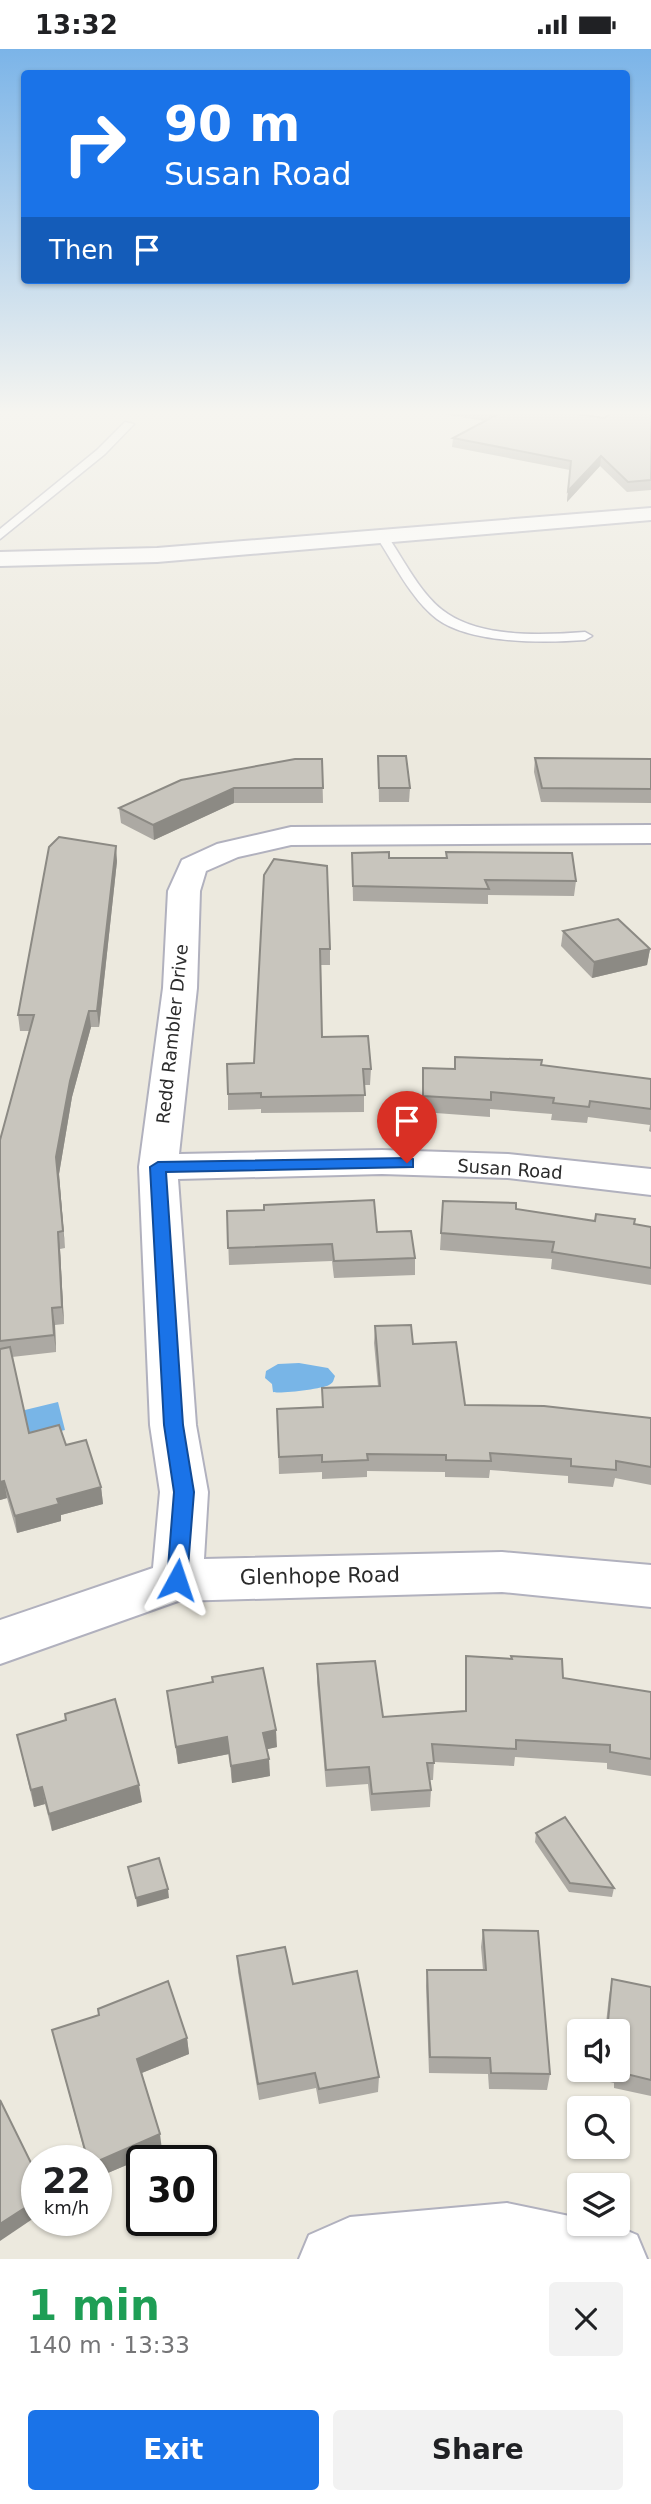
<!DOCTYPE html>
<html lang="en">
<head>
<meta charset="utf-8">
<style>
	body { margin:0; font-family:"DejaVu Sans",sans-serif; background:#f2f2f2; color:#202124; height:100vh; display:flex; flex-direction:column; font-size:26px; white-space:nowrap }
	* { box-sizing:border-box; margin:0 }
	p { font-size:23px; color:#757577 }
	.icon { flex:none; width:38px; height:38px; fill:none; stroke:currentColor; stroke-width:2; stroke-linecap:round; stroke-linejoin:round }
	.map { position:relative; height:2210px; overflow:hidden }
	.drawer { display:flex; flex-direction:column; background:#fff; flex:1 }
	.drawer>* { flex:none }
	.hud { position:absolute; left:21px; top:21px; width:609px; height:214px; border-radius:7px; box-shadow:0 2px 5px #0004; background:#1a73e8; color:#fff; overflow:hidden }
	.tools { position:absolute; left:567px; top:1970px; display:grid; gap:14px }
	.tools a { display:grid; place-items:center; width:63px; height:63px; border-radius:7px; background:#fff; box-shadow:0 2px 5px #0004; font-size:35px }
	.speed { position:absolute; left:21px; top:2096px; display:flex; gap:14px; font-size:35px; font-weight:700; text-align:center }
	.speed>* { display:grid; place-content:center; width:91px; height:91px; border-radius:50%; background:#fff; box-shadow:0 2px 5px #0004; line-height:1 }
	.speed small { font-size:18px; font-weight:400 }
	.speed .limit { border:4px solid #111; border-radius:10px; background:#fff; color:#111 }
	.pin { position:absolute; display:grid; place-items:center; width:60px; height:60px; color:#fff; margin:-72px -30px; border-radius:50% 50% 50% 0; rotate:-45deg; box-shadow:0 0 7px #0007 }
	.pin .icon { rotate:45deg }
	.me { position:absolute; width:77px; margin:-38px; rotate:5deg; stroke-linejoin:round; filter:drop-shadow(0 0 5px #0008) }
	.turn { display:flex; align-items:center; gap:24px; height:147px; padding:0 28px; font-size:32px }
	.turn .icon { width:91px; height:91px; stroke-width:2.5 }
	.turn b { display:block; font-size:49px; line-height:60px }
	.then { display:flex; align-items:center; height:66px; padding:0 28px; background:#0003; gap:14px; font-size:26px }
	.round { display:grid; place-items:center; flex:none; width:74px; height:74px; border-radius:7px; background:#f2f2f2 }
	.summary { display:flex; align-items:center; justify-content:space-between; height:119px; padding:0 28px }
	h1 { font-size:42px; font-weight:800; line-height:52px; color:#1e9e55 }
	.primary-button { display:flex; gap:14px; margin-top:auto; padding:14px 28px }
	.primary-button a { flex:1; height:80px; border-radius:7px; background:#1a73e8; color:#fff; font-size:28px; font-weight:800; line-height:80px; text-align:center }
	.primary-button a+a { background:#f2f2f2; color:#202124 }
	.status { display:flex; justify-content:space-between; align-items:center; height:49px; padding:0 35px; background:#fff; direction:ltr }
	.status svg { height:19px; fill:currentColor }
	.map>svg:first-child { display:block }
</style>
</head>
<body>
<div class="status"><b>13:32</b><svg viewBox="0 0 49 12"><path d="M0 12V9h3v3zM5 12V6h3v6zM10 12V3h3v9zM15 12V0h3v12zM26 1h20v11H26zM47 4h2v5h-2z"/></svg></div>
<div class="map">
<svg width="651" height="2210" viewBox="0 0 651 2210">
	<rect width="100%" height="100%" fill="#ece9de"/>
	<g fill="#78b5e7">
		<path d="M299 1314 328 1319 335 1327C333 1332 334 1333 329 1336 322 1340 280 1345 273 1343L272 1335 265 1329 266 1322 278 1315Z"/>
		<path d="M58 1353 65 1381 3 1396 0 1367Z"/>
	</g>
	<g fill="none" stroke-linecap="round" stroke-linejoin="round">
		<g stroke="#b1b1be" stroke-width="3">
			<g id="service">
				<path d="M125 373 134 375 105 405 0 490V480L97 401Z"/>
				<path d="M378 485H386C404 510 421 548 448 565 484 589 544 586 585 583L592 587 585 591C544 594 471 595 437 570 411 550 394 514 376 487Z"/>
			</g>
		</g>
		<g stroke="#b1b1be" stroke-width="4">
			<g id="minor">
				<path d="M651 776V794L291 796 238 808 206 822 200 842 197 939 179 1105 382 1101 508 1105 651 1120V1146L508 1129 382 1125 178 1130 196 1376 208 1443 204 1510 502 1503 651 1516V1558L502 1543 178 1552 0 1615V1571L153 1519 160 1443 150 1376 139 1118 163 939 168 842 182 811 217 795 291 778Z"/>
				<path d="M507 2154 579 2169V2175H611L637 2186 647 2210H299L309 2186 350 2168Z"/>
			</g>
		</g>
		<g stroke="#b1b1be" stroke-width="4">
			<path id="secondary" d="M651 459V471L157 513 0 517V503L157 499Z"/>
		</g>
		<use href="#service" fill="#fff" fill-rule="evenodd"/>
		<use href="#minor" fill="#fff" fill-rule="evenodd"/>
		<use href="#secondary" fill="#fff" fill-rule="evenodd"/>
	</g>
	<g fill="#aca9a3">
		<path d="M442 365H578L604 369 651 365V441L627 443 600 417 567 453 570 421 452 398 453 389 485 372Z"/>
		<path d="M378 707 410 739 409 753H379Z"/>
		<path d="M535 709 651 710V754L541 753 534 723Z"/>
		<path d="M322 710 323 754H234L154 791 121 774 119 759Z"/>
		<path d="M446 803 576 832 574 847 488 846V855L353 852 352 804 389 809H446Z"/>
		<path d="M117 812 99 978H91L72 1048 59 1125 65 1199 60 1200 64 1275 55 1276 56 1303 12 1308 29 1384 66 1396 101 1438 103 1455 61 1466V1472L17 1484 7 1449 0 1451V1091L29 982H20L18 966Z"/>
		<path d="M264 826 330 900V916H321L322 988 371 1020 370 1036H364V1063L261 1064V1060L228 1061V1045L254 1014Z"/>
		<path d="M563 882 650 900 647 916 592 929 561 897Z"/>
		<path d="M455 1008 541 1016 651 1030V1083L649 1082 650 1076 588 1068 587 1074 551 1071 552 1065 490 1060V1068L422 1063 423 1019 454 1020Z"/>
		<path d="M443 1152 516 1160 595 1172 634 1175 651 1178V1236L551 1220 552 1210 440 1201Z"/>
		<path d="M227 1162 377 1183 415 1209V1226L334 1229 332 1212 229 1216Z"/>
		<path d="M375 1277 413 1295 465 1356 651 1369V1436L615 1429 613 1438 568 1434V1427L490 1421 489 1429 445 1428V1423L367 1422V1428L322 1430V1423L279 1425 277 1360 322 1358V1339L378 1337 374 1294Z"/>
		<path d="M466 1607 511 1610V1607L563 1629 651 1643V1727L607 1720V1714L515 1708 514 1717 434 1713 433 1731H429L431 1741 430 1758 371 1762 368 1735 326 1738 317 1633V1615L383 1668 465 1662V1625Z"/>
		<path d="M167 1642 277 1698 267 1700 270 1727 232 1734 229 1705 178 1715Z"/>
		<path d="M17 1686 142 1753 52 1782 45 1755 34 1758Z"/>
		<path d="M536 1784 614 1839 612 1848 569 1843 535 1793Z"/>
		<path d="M483 1881 550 2025 547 2041 489 2040 488 2025 429 2024 426 1937 427 1921H483L481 1898Z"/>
		<path d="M237 1907 293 1935 379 2028 378 2043 319 2055 316 2039 259 2051 238 1923Z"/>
		<path d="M612 1930 651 1938V2047L614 2039V2034L601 2031 602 2021H618V1983H605L609 1947Z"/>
		<path d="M52 1981 187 1989 189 2005 142 2024 162 2101 96 2129V2112H87Z"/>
	</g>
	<g fill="#8c8a84">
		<path d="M601 407 600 417 567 453 568 442Z"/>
		<path d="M234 739V754L154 791 153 776Z"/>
		<path d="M116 797 117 812 99 978 97 962Z"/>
		<path d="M650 900 647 916 592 929 594 913Z"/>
		<path d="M89 962 91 978 72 1048 59 1125 65 1199 56 1108 70 1032Z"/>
		<path d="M58 1183 60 1200 64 1275 62 1258Z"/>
		<path d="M52 1259 55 1276 56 1303 54 1286Z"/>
		<path d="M4 1432 7 1449 0 1451V1433Z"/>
		<path d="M101 1438 103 1455 61 1466V1472L17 1484 15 1467 57 1450Z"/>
		<path d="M276 1681 277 1698 264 1701 263 1684Z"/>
		<path d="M227 1688 229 1705 178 1715 176 1698Z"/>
		<path d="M269 1710 270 1727 232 1734 231 1717Z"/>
		<path d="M139 1736 142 1753 52 1782 49 1765Z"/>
		<path d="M42 1738 45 1755 34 1758 31 1741Z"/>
		<path d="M168 1840 169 1849 137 1858 136 1849Z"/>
		<path d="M187 1989 189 2005 139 2025 137 2010Z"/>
		<path d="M160 2085 162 2101 96 2129V2113Z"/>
		<path d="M37 2151V2167L0 2192V2175Z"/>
	</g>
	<g fill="#c8c5bd" stroke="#8c8a84" stroke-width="2">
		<path d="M498 365H578L604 369 610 365H651V431L628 433 601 407 568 442 571 412 453 389Z"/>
		<path d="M378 707H406L410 739H379Z"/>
		<path d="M535 709 651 710V740L542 739Z"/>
		<path d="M295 710H322L323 739H234L153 776 119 759 181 731Z"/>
		<path d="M59 788 116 797 97 962H89L70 1032 56 1108 63 1182 58 1183 62 1258 52 1259 54 1286 0 1292V1091L34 966H18L49 798Z"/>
		<path d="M389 803V809H447L446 803 572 804 576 832 485 831 489 840 353 837 352 804Z"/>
		<path d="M274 810 327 817 330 900H320L322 988 368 987 371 1020H363L365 1046 261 1048V1044L228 1045 227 1015 254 1014 264 826Z"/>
		<path d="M618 870 650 900 594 913 563 882Z"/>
		<path d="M455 1008 542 1011 541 1016 651 1030V1060L590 1052 589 1058 553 1054 554 1049 491 1043V1051L423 1047V1019L455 1020Z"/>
		<path d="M374 1151 377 1183 411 1182 415 1209 334 1212 332 1195 228 1199 227 1162 264 1161V1156Z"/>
		<path d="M443 1152 516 1154V1160L595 1172 596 1165 635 1170 634 1175 651 1178V1219L552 1203 554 1193 441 1184Z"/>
		<path d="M411 1276 413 1295 456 1293 465 1356 544 1357 651 1369V1418L616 1412V1421L571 1417V1410L490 1404 491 1412 446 1411V1406L367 1405 368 1411 322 1413V1406L279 1408 277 1360 323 1358 322 1339 380 1337 375 1277Z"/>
		<path d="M10 1298 29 1384 59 1376 66 1396 86 1391 101 1438 57 1450 59 1455 15 1467 4 1432 0 1433V1300Z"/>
		<path d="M466 1607 512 1610 511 1607 562 1610 563 1629 651 1643V1710L610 1703V1696L516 1691V1700L432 1695 434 1714H427L431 1741 372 1745 369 1718 326 1721 317 1615 375 1612 383 1668 466 1662Z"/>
		<path d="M263 1619 276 1681 263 1684 269 1710 231 1717 227 1688 176 1698 167 1642 213 1633 212 1628Z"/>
		<path d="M115 1650 139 1736 49 1765 42 1738 31 1741 17 1686 66 1671 65 1665Z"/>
		<path d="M565 1768 614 1839 570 1834 536 1784Z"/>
		<path d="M159 1809 168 1840 136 1849 128 1818Z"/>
		<path d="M483 1881 538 1882 550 2025 491 2024 490 2009 430 2008 427 1921H486Z"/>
		<path d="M285 1898 293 1935 357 1922 379 2028 319 2040 315 2024 258 2035 237 1907Z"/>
		<path d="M612 1930 651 1938V2031L618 2023V1983H607Z"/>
		<path d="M168 1932 187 1989 137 2010 160 2085 96 2113 88 2112 52 1981 99 1966 98 1960Z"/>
		<path d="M0 2051 37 2126V2151L0 2175Z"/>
	</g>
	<linearGradient id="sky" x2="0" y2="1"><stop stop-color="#7bb4e8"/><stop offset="0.54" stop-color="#f6f5f0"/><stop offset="1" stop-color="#f6f5f0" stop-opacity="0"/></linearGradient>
	<rect width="651" height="674" fill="url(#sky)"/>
	<path fill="#1a73e8" stroke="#114b97" stroke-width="2" d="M407 1109 413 1110V1118L166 1123 183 1376 194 1443 187 1531 184 1537 177 1539 170 1537 167 1531 174 1443 164 1376 150 1118 158 1113Z"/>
	<g text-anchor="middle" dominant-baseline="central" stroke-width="5" stroke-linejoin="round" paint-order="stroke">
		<g font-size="18" fill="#2b2b2b" stroke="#fff">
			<text transform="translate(172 985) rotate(-84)">Redd Rambler Drive</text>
			<text transform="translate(510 1120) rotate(4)">Susan Road</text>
		</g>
		<g font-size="21" fill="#2b2b2b" stroke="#fff">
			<text transform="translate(320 1527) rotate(-1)">Glenhope Road</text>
		</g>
	</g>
</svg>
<div class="tools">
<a><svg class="icon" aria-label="sound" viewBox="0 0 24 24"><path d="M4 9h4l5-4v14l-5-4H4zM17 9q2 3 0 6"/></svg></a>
<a><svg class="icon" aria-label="search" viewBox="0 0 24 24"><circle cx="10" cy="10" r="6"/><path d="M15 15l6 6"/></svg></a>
<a><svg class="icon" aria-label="layers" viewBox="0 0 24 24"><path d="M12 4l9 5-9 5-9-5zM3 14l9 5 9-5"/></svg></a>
</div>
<div class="speed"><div>22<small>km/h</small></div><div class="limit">30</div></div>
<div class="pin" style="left:407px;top:1114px;background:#d93025"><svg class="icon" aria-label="arrive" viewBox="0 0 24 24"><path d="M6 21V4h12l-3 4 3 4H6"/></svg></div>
<svg class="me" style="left:177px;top:1531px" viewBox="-20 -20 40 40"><path d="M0-17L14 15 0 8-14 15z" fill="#1a73e8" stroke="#fff" stroke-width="4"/></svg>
<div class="hud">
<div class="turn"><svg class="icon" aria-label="right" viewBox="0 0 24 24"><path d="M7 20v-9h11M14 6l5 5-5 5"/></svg><div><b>90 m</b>Susan Road</div></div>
<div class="then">Then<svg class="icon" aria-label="arrive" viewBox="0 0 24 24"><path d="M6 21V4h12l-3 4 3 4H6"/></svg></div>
</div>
</div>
<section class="drawer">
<div class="summary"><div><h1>1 min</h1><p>140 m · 13:33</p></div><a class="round"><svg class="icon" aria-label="close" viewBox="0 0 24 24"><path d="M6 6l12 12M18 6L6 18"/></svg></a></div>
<div class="primary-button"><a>Exit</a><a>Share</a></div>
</section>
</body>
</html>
